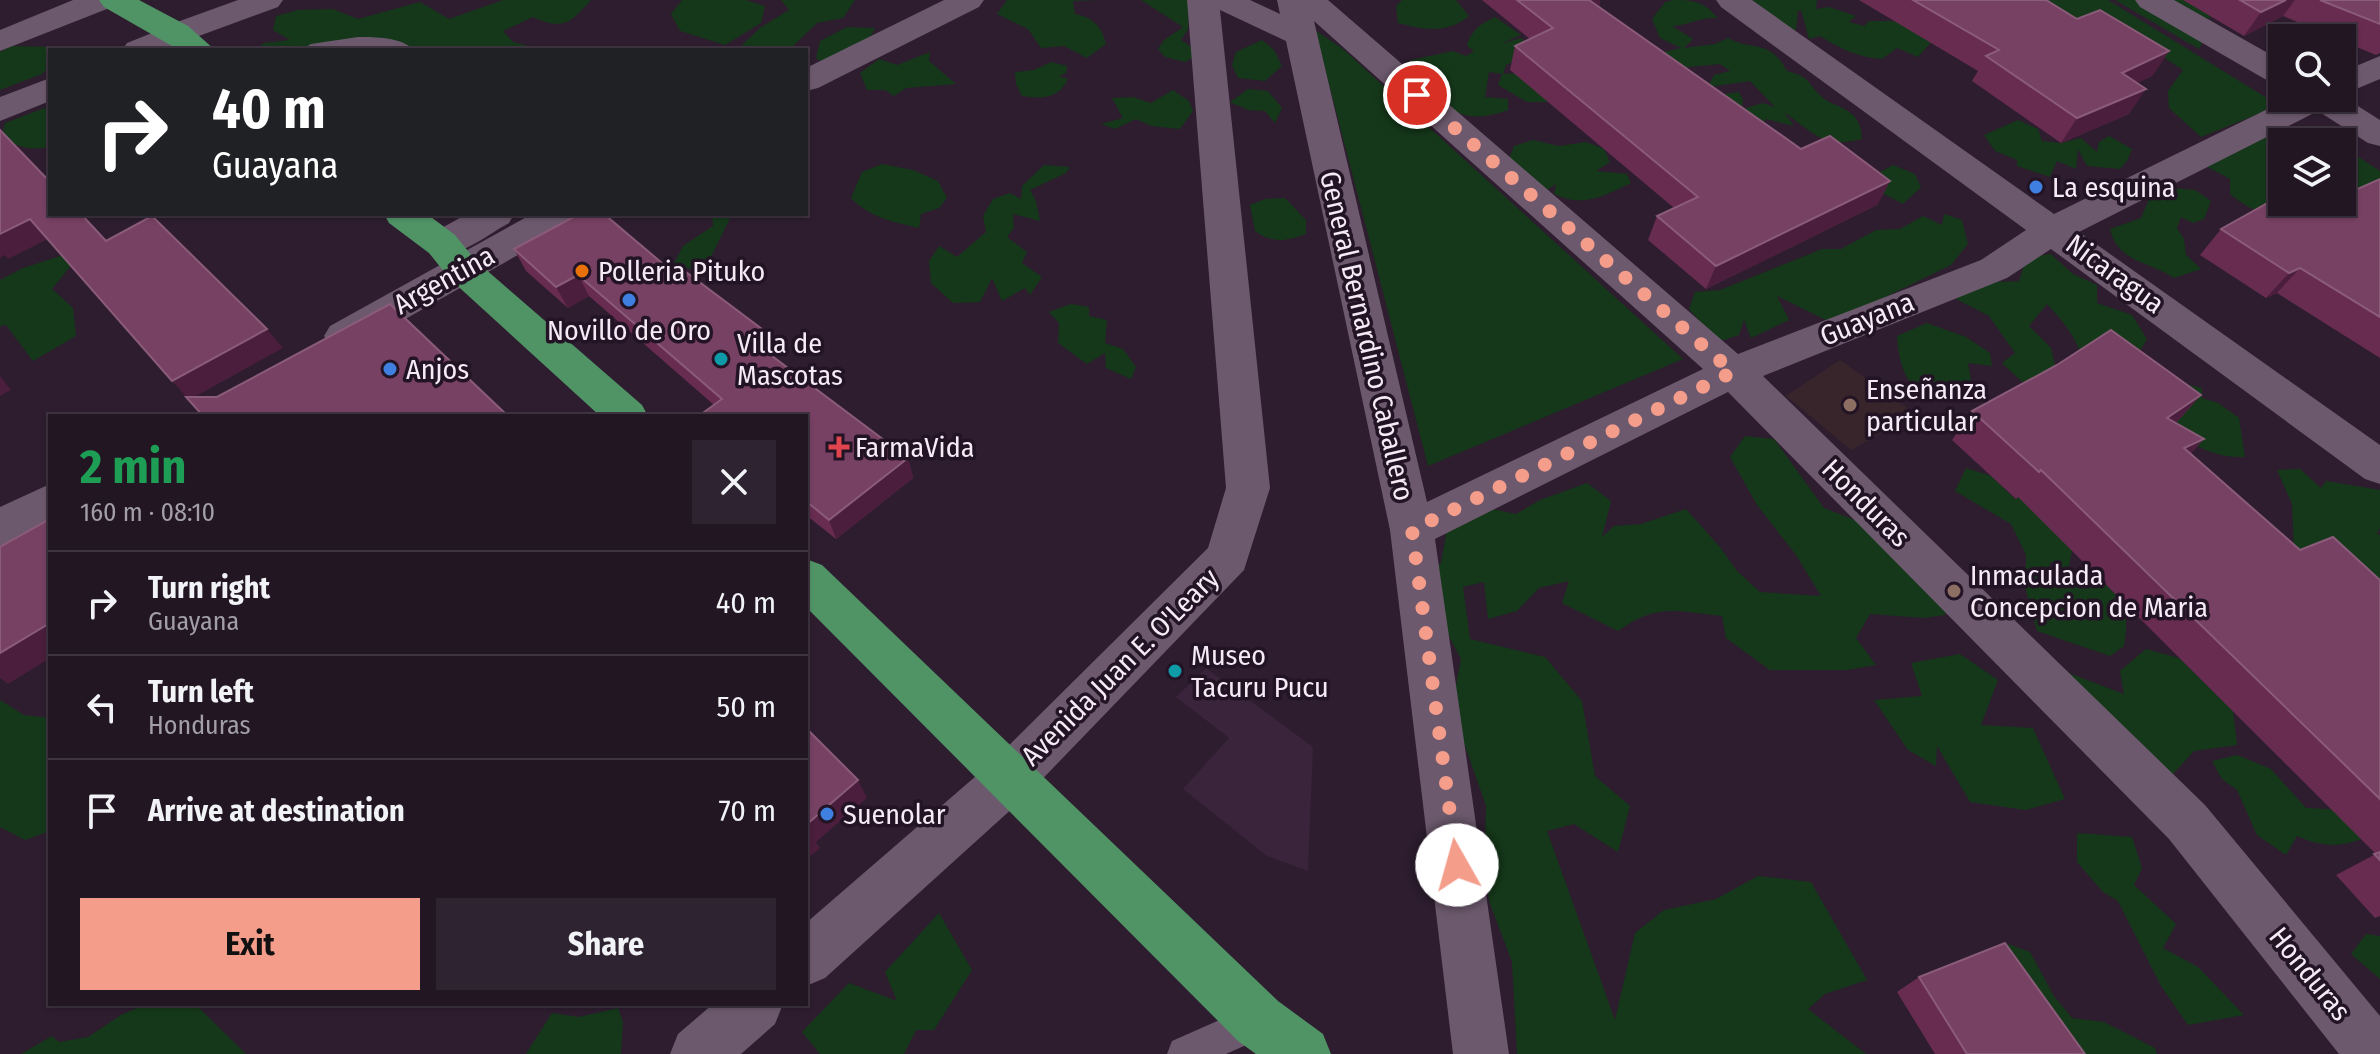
<!DOCTYPE html>
<html lang="en">
<head>
<meta charset="utf-8">
<style>
	body { margin:0; font-family:"Fira Sans Condensed",sans-serif; background:#2e2330; color:#f1f3f6; height:100vh; display:flex; flex-direction:column; font-size:30px; white-space:nowrap }
	* { box-sizing:border-box; margin:0 }
	p { font-size:26px; color:#a29fa6 }
	.icon { flex:none; width:44px; height:44px; fill:none; stroke:currentColor; stroke-width:2; stroke-linecap:round; stroke-linejoin:round }
	.map { position:relative; flex:1; overflow:hidden }
	.drawer { position:absolute; left:48px; top:414px; width:760px; height:592px; display:flex; flex-direction:column; background:#221623; border-radius:0px; box-shadow:0 2px 6px #0004,0 0 0 2px #3f3541 }
	.drawer>* { flex:none }
	.guide { position:absolute; left:48px; top:48px; width:760px; height:168px; border-radius:0px; box-shadow:0 2px 6px #0004,0 0 0 2px #3f3541; background:#202124; color:#fff; overflow:hidden }
	.tools { position:absolute; left:2268px; top:24px; display:grid; gap:16px }
	.tools a { display:grid; place-items:center; width:88px; height:88px; border-radius:0px; background:#221623; box-shadow:0 2px 6px #0004,0 0 0 2px #3f3541; font-size:40px }
	.pin { position:absolute; display:grid; place-items:center; width:68px; height:68px; color:#fff; margin:-34px; border:4px solid #fff; border-radius:50%; box-shadow:0 2px 8px #0007 }
	.me { position:absolute; width:88px; margin:-44px; rotate:353deg; stroke-linejoin:round; filter:drop-shadow(0 0 6px #0008) }
	.turn { display:flex; align-items:center; gap:28px; height:168px; padding:0 32px; font-size:36px }
	.turn .icon { width:104px; height:104px; stroke-width:2.5 }
	.turn b { display:block; font-size:56px; line-height:68px }
	.round { display:grid; place-items:center; flex:none; width:84px; height:84px; border-radius:0px; background:#2e2330 }
	.summary { display:flex; align-items:center; justify-content:space-between; height:136px; padding:0 32px }
	h1 { font-size:48px; font-weight:700; line-height:60px; color:#1e9e55 }
	.cta { display:flex; gap:16px; margin-top:auto; padding:16px 32px }
	.cta a { flex:1; height:92px; border-radius:0px; background:#f49d8b; color:#111; font-size:32px; font-weight:700; line-height:92px; text-align:center }
	.cta a+a { background:#2e2330; color:#f1f3f6 }
	ul { padding:0; list-style:none }
	li { display:flex; align-items:center; gap:24px; height:104px; padding:0 32px; border-top:2px solid #3f3541 }
	li div { flex:1 }
	li b { display:block; font-size:30px }
	li em { font-style:normal }
	.map>svg:first-child { display:block }
</style>
</head>
<body>
<div class="map">
<svg width="2380" height="1054" viewBox="0 0 2380 1054">
	<rect width="100%" height="100%" fill="#2d1d2f"/>
	<path fill="#39243b" d="M1206 668 1313 747 1308 871 1267 856 1183 789 1229 738 1176 697Z"/>
	<path fill="#38252b" d="M1840 360 1916 414 1851 450 1786 396Z"/>
	<g fill="#15381a">
		<path d="M503 0H591C570 23 564 31 533 17L503 31 513 42 545 50H254L264 43 290 40 273 30 276 16 298 10 333 9 358 19 420 2 449 19Z"/>
		<path d="M682 0H746L765 6 761 23 725 45 680 31 671 14Z"/>
		<path d="M781 0H855L843 18 817 23 789 50H737L761 27 789 10Z"/>
		<path d="M1007 0H1099L1073 1 1075 14C1092 17 1102 26 1106 44L1087 58 1064 46 1041 48 1028 29 997 14Z"/>
		<path d="M1141 0H1189L1188 29 1181 40 1200 53 1185 62 1165 57 1158 49 1164 40 1183 27Z"/>
		<path d="M1402 0H1456L1469 16C1447 34 1424 30 1398 23L1396 6Z"/>
		<path d="M1674 0C1695 0 1704 2 1718 18 1697 17 1691 25 1672 26L1693 39 1684 48 1715 44 1728 38C1754 52 1769 38 1787 71 1812 78 1805 81 1821 96 1835 110 1861 105 1862 139 1824 149 1813 133 1784 112L1794 126 1766 119 1755 132 1718 95 1739 92 1743 100 1742 109 1763 103 1775 107 1750 81 1708 87 1714 75 1730 71 1720 64 1680 68 1659 53 1681 48 1660 38 1652 19 1665 2Z"/>
		<path d="M1740 0H1817L1816 9 1829 7 1856 16 1849 22 1864 26 1869 21H1894L1934 39 1918 57 1897 48 1882 59C1857 57 1841 49 1820 36L1809 39 1801 10 1798 11 1796 30 1770 27Z"/>
		<path d="M2002 0H2108L2275 103 2263 112 2201 137 2169 108 2168 91 2183 70 2157 53Z"/>
		<path d="M2115 0H2212L2211 17 2199 22 2206 35 2199 49Z"/>
		<path d="M1495 17 1521 35 1500 44 1521 38 1536 50 1506 65 1503 74C1526 71 1537 83 1548 102H1527L1498 85 1502 74 1489 72 1485 97 1508 99V110C1458 129 1440 103 1407 69L1411 60 1453 51 1466 56 1474 51 1467 46C1471 30 1480 24 1495 17Z"/>
		<path d="M847 27 875 28 870 38 832 68 816 58 820 41Z"/>
		<path d="M1315 30 1343 49 1683 359 1428 466Z"/>
		<path d="M1262 40 1274 50 1282 66 1265 81 1238 78 1232 65 1236 52Z"/>
		<path d="M12 46 56 47 58 50H50V66L42 74 0 90V52Z"/>
		<path d="M930 52 929 61 956 84 906 88 894 96 885 90H867L860 73 879 59 897 65Z"/>
		<path d="M1051 62 1067 66 1066 73 1059 76 1068 79C1058 99 1043 99 1022 96L1016 84 1015 72 1034 70Z"/>
		<path d="M1248 89 1268 91 1282 108 1275 123 1265 111 1248 110 1230 102Z"/>
		<path d="M1173 90 1189 101 1193 111 1180 129 1151 126 1136 119 1115 129 1101 124 1123 118 1112 98 1133 97 1151 103Z"/>
		<path d="M50 106V147C30 150 18 149 2 135L5 123Z"/>
		<path d="M2018 120 2038 129 2042 141 2061 143 2081 138 2097 152 2099 142 2109 136 2132 149 2127 161 2120 169 2087 166 2078 149 2076 169 2057 161 2050 177 2017 166V160L1995 151 1984 135Z"/>
		<path d="M2282 131 2294 142H2282V202H2319C2312 210 2307 210 2296 212 2265 216 2255 214 2230 194V179L2196 161 2255 135Z"/>
		<path d="M1533 140 1559 146 1586 142 1604 149 1610 162 1596 171 1627 174 1631 183C1604 196 1583 208 1554 194L1556 184 1543 193 1504 171 1514 146Z"/>
		<path d="M2348 150 2380 171V201L2342 197V167Z"/>
		<path d="M882 164 913 170 938 181 947 198 939 208 921 214 919 228C894 222 870 218 851 198L862 172Z"/>
		<path d="M1044 165 1070 167 1066 173 1030 190 1036 201 1040 221 1013 214 1014 228 1007 237 1027 252 1022 263 1042 277 1030 295 1025 288 1002 301 992 278 980 302 953 303 931 283 929 261 939 246 957 257 986 232 983 216 993 199 1010 193 1021 199 1022 186Z"/>
		<path d="M1893 165 1915 174 1921 187 1903 204 1871 187 1873 176Z"/>
		<path d="M2162 187 2195 190 2211 201 2204 219 2193 223 2181 217 2177 228 2184 239 2186 255 2201 269 2174 278C2149 261 2118 263 2110 229L2141 218 2150 197Z"/>
		<path d="M1285 198 1306 220V234C1287 241 1273 244 1255 231L1250 205 1265 199Z"/>
		<path d="M712 214H732L711 257 692 269 673 265 683 246 713 226Z"/>
		<path d="M1944 214 1962 220 1968 244 1951 265 1832 323 1777 296 1789 320 1751 338 1744 320 1739 335 1718 342 1689 309 1695 292 1720 290 1822 249H1841L1876 230 1900 229 1923 216 1942 225Z"/>
		<path d="M85 248 52 289 73 308 76 336 33 361 6 325 0 326V280L23 268Z"/>
		<path d="M2051 254 2073 274 2097 285V303L2132 315 2147 339 2134 361 2083 362C2077 338 2064 322 2047 304L2029 326 2051 348 2055 365 2035 394 2002 363 2015 353 1989 316 1956 299 1970 277 1996 282 2019 281 2027 257Z"/>
		<path d="M1071 304 1089 307V316L1107 320 1105 343 1123 349 1136 367 1131 379 1106 368 1105 353 1087 364 1058 343 1059 323 1049 312Z"/>
		<path d="M1927 323 1966 337 1990 353 1992 366 1968 363 1972 385 1963 398C1916 404 1900 381 1897 336Z"/>
		<path d="M2181 383 2202 388V398L2218 403 2239 418 2245 457C2214 458 2194 446 2170 427Z"/>
		<path d="M1745 436 1774 439 1824 508 1865 524 1954 591 1945 615 1924 618 1870 614 1856 638 1876 665 1847 670H1770L1726 638 1722 616C1676 611 1657 603 1618 631L1562 603 1569 581 1539 588 1517 611 1488 619 1484 582 1463 587 1470 639 1545 657 1582 701 1595 776 1630 806 1618 852 1574 824 1547 831 1615 1020 1635 933 1664 910 1716 899 1758 876 1811 882 1867 980 1825 994 1808 1009 1866 1054H1517L1512 962 1489 901 1485 849 1486 806 1462 737 1453 701 1461 659 1420 581 1441 563 1447 529 1487 508 1516 514 1540 500 1587 483 1611 501 1602 537 1614 526 1641 524 1686 509 1720 547 1737 571 1760 592 1821 596 1796 555 1757 505 1730 457Z"/>
		<path d="M1966 468 1991 476 2015 499 2022 494 2076 531 2068 571 2050 562 2049 580 2092 571C2121 600 2131 604 2124 646L2110 656 2037 631 2025 587 2026 555 2011 524 1955 491Z"/>
		<path d="M2300 469 2321 488 2326 481 2380 490V528L2377 534 2380 535V615L2294 550 2292 504 2277 470Z"/>
		<path d="M2146 649 2179 658 2233 711 2237 745 2194 751 2172 775 2058 669 2124 694 2120 671Z"/>
		<path d="M1960 654 1998 680 1981 725 2033 728 2065 799 2026 810 1970 802 1937 746 1936 766 1908 750 1874 700 1922 696 1911 663Z"/>
		<path d="M0 700 24 715 50 718V831L25 840 0 827Z"/>
		<path d="M2237 755 2271 769 2306 808 2344 810 2374 834C2345 847 2326 849 2297 836L2286 855 2257 835 2237 790 2222 779 2212 761Z"/>
		<path d="M2077 833 2132 837 2142 868 2134 885 2176 924 2163 948 2198 967 2244 1015 2188 1025 2161 986 2118 901 2103 892 2077 862Z"/>
		<path d="M939 913 972 970 934 1030H916L904 1054H820L802 1032 849 983 897 1001 885 972Z"/>
		<path d="M2366 934 2380 936V979L2351 954Z"/>
		<path d="M2008 944 2030 952 2054 996 2072 1018 2104 1022 2155 1048 2157 1054H2067L1999 969Z"/>
		<path d="M146 1004H195L246 1054H21L52 1036 59 1042 88 1037 121 1015Z"/>
		<path d="M618 1008 623 1022 621 1054H526L552 1013 579 1017Z"/>
	</g>
	<g fill="none" stroke-linecap="round" stroke-linejoin="round">
		<g fill="#6c596d" fill-rule="evenodd">
			<path d="M358 37C376 37 401 37 414 50H301L311 44Z"/>
			<path d="M1258 1003 1271 1008 1276 1021 1271 1034 1226 1054H1167L1172 1041Z"/>
		</g>
		<g fill="#6c596d" fill-rule="evenodd">
			<path d="M238 0H283L278 7 188 40 177 43 166 40 161 33 166 26Z"/>
			<path d="M944 0H984L979 7 818 88 806 91V68Z"/>
			<path d="M1187 0H1250L1280 14 1277 0H1328L1738 354 1981 260 2026 230 1721 7 1716 0H1752L2054 214 2290 98 2342 96 2380 120V146L2368 143 2318 111 2079 232 2380 445V484L2365 479 2051 249 2007 278 1763 376 2205 805 2380 1016V1054H2339L2169 839 1728 392 1435 539 1509 1054H1453L1390 530 1286 41 1220 10 1270 488 1244 570 1027 795 825 978 806 986V923L991 763 1208 548 1226 488ZM1314 21 1703 369 1427 502Z"/>
			<path d="M2135 0H2174L2282 61V85L2270 82 2140 7Z"/>
			<path d="M2380 56V79L2342 95V72Z"/>
			<path d="M467 214H514L509 223C485 236 457 261 429 253L423 244 429 235Z"/>
			<path d="M532 214H579L574 223 358 346 344 350 330 346 324 336 330 326Z"/>
			<path d="M50 484V522L0 546V507Z"/>
			<path d="M713 1004H783L775 1024 741 1054H670L678 1034Z"/>
		</g>
		<g fill="#6c596d" fill-rule="evenodd">
			<path d="M73 0H117L112 7 0 51V30Z"/>
			<path d="M177 23 188 26 193 33C178 55 145 50 122 50L127 43Z"/>
			<path d="M50 78V101L0 121V97Z"/>
		</g>
		<g fill="#509466" fill-rule="evenodd">
			<path d="M99 0H139L188 26 215 50H179L104 7Z"/>
			<path d="M384 214H427L455 235 476 261 642 405 648 416H600L450 279 429 253 389 223Z"/>
			<path d="M806 559 822 565 1278 1001 1323 1034 1331 1054H1256L1238 1041 806 607Z"/>
		</g>
	</g>
	<g fill="#682c51">
		<path d="M1482 0H1600L1599 7 1801 149 1890 181 1877 205 1706 289 1648 240 1657 216 1674 208 1510 70 1515 46 1530 39Z"/>
		<path d="M1859 0H2046L2077 19 2169 51 2152 76 2137 83 2129 114 2061 143 1972 81 1978 71Z"/>
		<path d="M2183 0H2380V53L2376 55 2342 41V38H2336L2283 16 2244 36Z"/>
		<path d="M2380 179V358L2277 293 2266 298 2200 255 2221 229 2315 208Z"/>
		<path d="M514 249 675 274 774 353 771 355 908 458 913 478 836 539 806 515V416L714 405 589 296 568 308 526 271Z"/>
		<path d="M2057 365 2201 395 2176 423 2204 439 2191 453 2300 550 2380 580V916L2375 918 2336 875 2376 854 2018 497 2016 499 1952 440 1972 411Z"/>
		<path d="M1919 977 2085 1054H1935L1897 992Z"/>
	</g>
	<g fill="#4a1e3c">
		<path d="M1580 0H1600L1598 9Z"/>
		<path d="M2286 0H2295L2283 16 2244 36 2261 12Z"/>
		<path d="M2169 51 2152 76 2106 98 2122 73Z"/>
		<path d="M2146 89 2129 114 2061 143 2077 118Z"/>
		<path d="M1890 181 1877 205 1706 289 1716 266Z"/>
		<path d="M30 219 48 239 8 259 5 255 0 258V234Z"/>
		<path d="M2300 268 2277 293 2266 298 2289 273Z"/>
		<path d="M578 275 589 296 568 308 556 287Z"/>
		<path d="M267 329 283 348 189 400 172 381Z"/>
		<path d="M766 332 774 353 760 362 752 341Z"/>
		<path d="M0 376 11 390 0 396Z"/>
		<path d="M2201 395 2175 424 2167 418Z"/>
		<path d="M2204 439 2177 467 2184 448Z"/>
		<path d="M908 458 913 478 836 539 829 520Z"/>
		<path d="M50 623V658L8 684 0 678V653Z"/>
		<path d="M858 780 867 798 816 842 820 848 806 860V825Z"/>
	</g>
	<g fill="#774163" stroke="#8b5b7a" stroke-width="2">
		<path d="M1517 0H1589L1801 149 1830 136 1890 181 1716 266 1657 216 1698 197 1515 46 1553 28Z"/>
		<path d="M1913 0H2046L2077 19 2100 10 2169 51 2122 73 2146 89 2077 118 1986 56 1999 50Z"/>
		<path d="M2240 0H2286L2261 12Z"/>
		<path d="M2320 0H2380V24Z"/>
		<path d="M0 130 50 182V214H81L106 241 152 216 267 329 172 381 30 219 0 234Z"/>
		<path d="M2380 179V317L2300 268 2289 273 2221 229 2282 195V202H2306L2315 208 2329 202H2342V196Z"/>
		<path d="M579 214H604L675 274 682 269 766 332 752 341 908 458 829 520 806 501V416H701L700 415 722 399 578 275 556 287 514 249Z"/>
		<path d="M390 304 508 416H203L186 397H217Z"/>
		<path d="M2111 330 2201 395 2167 418 2204 439 2184 448 2300 550 2333 537 2380 580V799L2041 470 2039 472 1972 411 2057 365Z"/>
		<path d="M50 519V623L0 653V547Z"/>
		<path d="M806 728 858 780 806 825Z"/>
		<path d="M2380 852V860L2374 854Z"/>
		<path d="M2005 943 2085 1054H1967L1919 977Z"/>
	</g>
	<g fill="none" stroke-linecap="round" stroke-linejoin="round">
		<path stroke="#f49d8b" stroke-width="14" stroke-dasharray="0 25.2" d="M1417 95 1733 372 1412 530 1457 865"/>
	</g>
	<g fill="#3f7fe0" stroke="#231425" stroke-width="3">
		<circle cx="2036" cy="187" r="8"/>
		<circle cx="629" cy="300" r="8"/>
		<circle cx="390" cy="369" r="8"/>
		<circle cx="827" cy="814" r="8"/>
	</g>
	<circle fill="#e8710a" stroke="#231425" stroke-width="3" cx="582" cy="271" r="8"/>
	<g fill="#0f9aa8" stroke="#231425" stroke-width="3">
		<circle cx="721" cy="359" r="8"/>
		<circle cx="1175" cy="671" r="8"/>
	</g>
	<g fill="#8d6e63" stroke="#231425" stroke-width="3">
		<circle cx="1850" cy="405" r="8"/>
		<circle cx="1954" cy="591" r="8"/>
	</g>
	<path fill="#e0444e" stroke="#231425" stroke-width="3" d="M835 435h8v8h8v8h-8v8h-8v-8h-8v-8h8z"/>
	<g text-anchor="middle" dominant-baseline="central" stroke-width="7" stroke-linejoin="round" paint-order="stroke">
		<g font-size="28" fill="#f5eaf6" stroke="#231425" text-anchor="start">
			<text x="2052" y="187">La esquina</text>
			<text x="598" y="271">Polleria Pituko</text>
			<text x="629" y="330" text-anchor="middle">Novillo de Oro</text>
			<text x="737" y="343">Villa de<tspan x="737" dy="32">Mascotas</tspan></text>
			<text x="406" y="369">Anjos</text>
			<text x="1866" y="389">Enseñanza<tspan x="1866" dy="32">particular</tspan></text>
			<text x="855" y="447">FarmaVida</text>
			<text x="1970" y="575">Inmaculada<tspan x="1970" dy="32">Concepcion de Maria</tspan></text>
			<text x="1191" y="655">Museo<tspan x="1191" dy="32">Tacuru Pucu</tspan></text>
			<text x="843" y="814">Suenolar</text>
		</g>
		<g font-size="28" fill="#f5eaf6" stroke="#231425">
			<text transform="translate(2115 274) rotate(36)">Nicaragua</text>
			<text transform="translate(444 280) rotate(-29)">Argentina</text>
			<text transform="translate(1867 319) rotate(-22)">Guayana</text>
			<text transform="translate(1367 336) rotate(77)">General Bernardino Caballero</text>
			<text transform="translate(1866 503) rotate(45)">Honduras</text>
			<text transform="translate(1120 667) rotate(-45)">Avenida Juan E. O'Leary</text>
			<text transform="translate(2310 974) rotate(51)">Honduras</text>
		</g>
	</g>
</svg>
<div class="tools">
<a><svg class="icon" aria-label="search" viewBox="0 0 24 24"><circle cx="10" cy="10" r="6"/><path d="M15 15l6 6"/></svg></a>
<a><svg class="icon" aria-label="layers" viewBox="0 0 24 24"><path d="M12 4l9 5-9 5-9-5zM3 14l9 5 9-5"/></svg></a>
</div>
<div class="pin" style="left:1417px;top:95px;background:#d93025"><svg class="icon" aria-label="arrive" viewBox="0 0 24 24"><path d="M6 21V4h12l-3 4 3 4H6"/></svg></div>
<svg class="me" style="left:1457px;top:865px" viewBox="-20 -20 40 40"><circle r="19" fill="#fff"/><path d="M0-13L10 11 0 6-10 11z" fill="#f49d8b"/></svg>
<div class="guide">
<div class="turn"><svg class="icon" aria-label="right" viewBox="0 0 24 24"><path d="M7 20v-9h11M14 6l5 5-5 5"/></svg><div><b>40 m</b>Guayana</div></div>
</div>
<section class="drawer">
<div class="summary"><div><h1>2 min</h1><p>160 m · 08:10</p></div><a class="round"><svg class="icon" aria-label="close" viewBox="0 0 24 24"><path d="M6 6l12 12M18 6L6 18"/></svg></a></div>
<ul>
<li><svg class="icon" aria-label="right" viewBox="0 0 24 24"><path d="M7 20v-9h11M14 6l5 5-5 5"/></svg><div><b>Turn right</b><p>Guayana</p></div><em>40 m</em></li>
<li><svg class="icon" aria-label="left" viewBox="0 0 24 24"><path d="M17 20v-9H6M10 6l-5 5 5 5"/></svg><div><b>Turn left</b><p>Honduras</p></div><em>50 m</em></li>
<li><svg class="icon" aria-label="arrive" viewBox="0 0 24 24"><path d="M6 21V4h12l-3 4 3 4H6"/></svg><div><b>Arrive at destination</b></div><em>70 m</em></li>
</ul>
<div class="cta"><a>Exit</a><a>Share</a></div>
</section>
</div>
</body>
</html>
